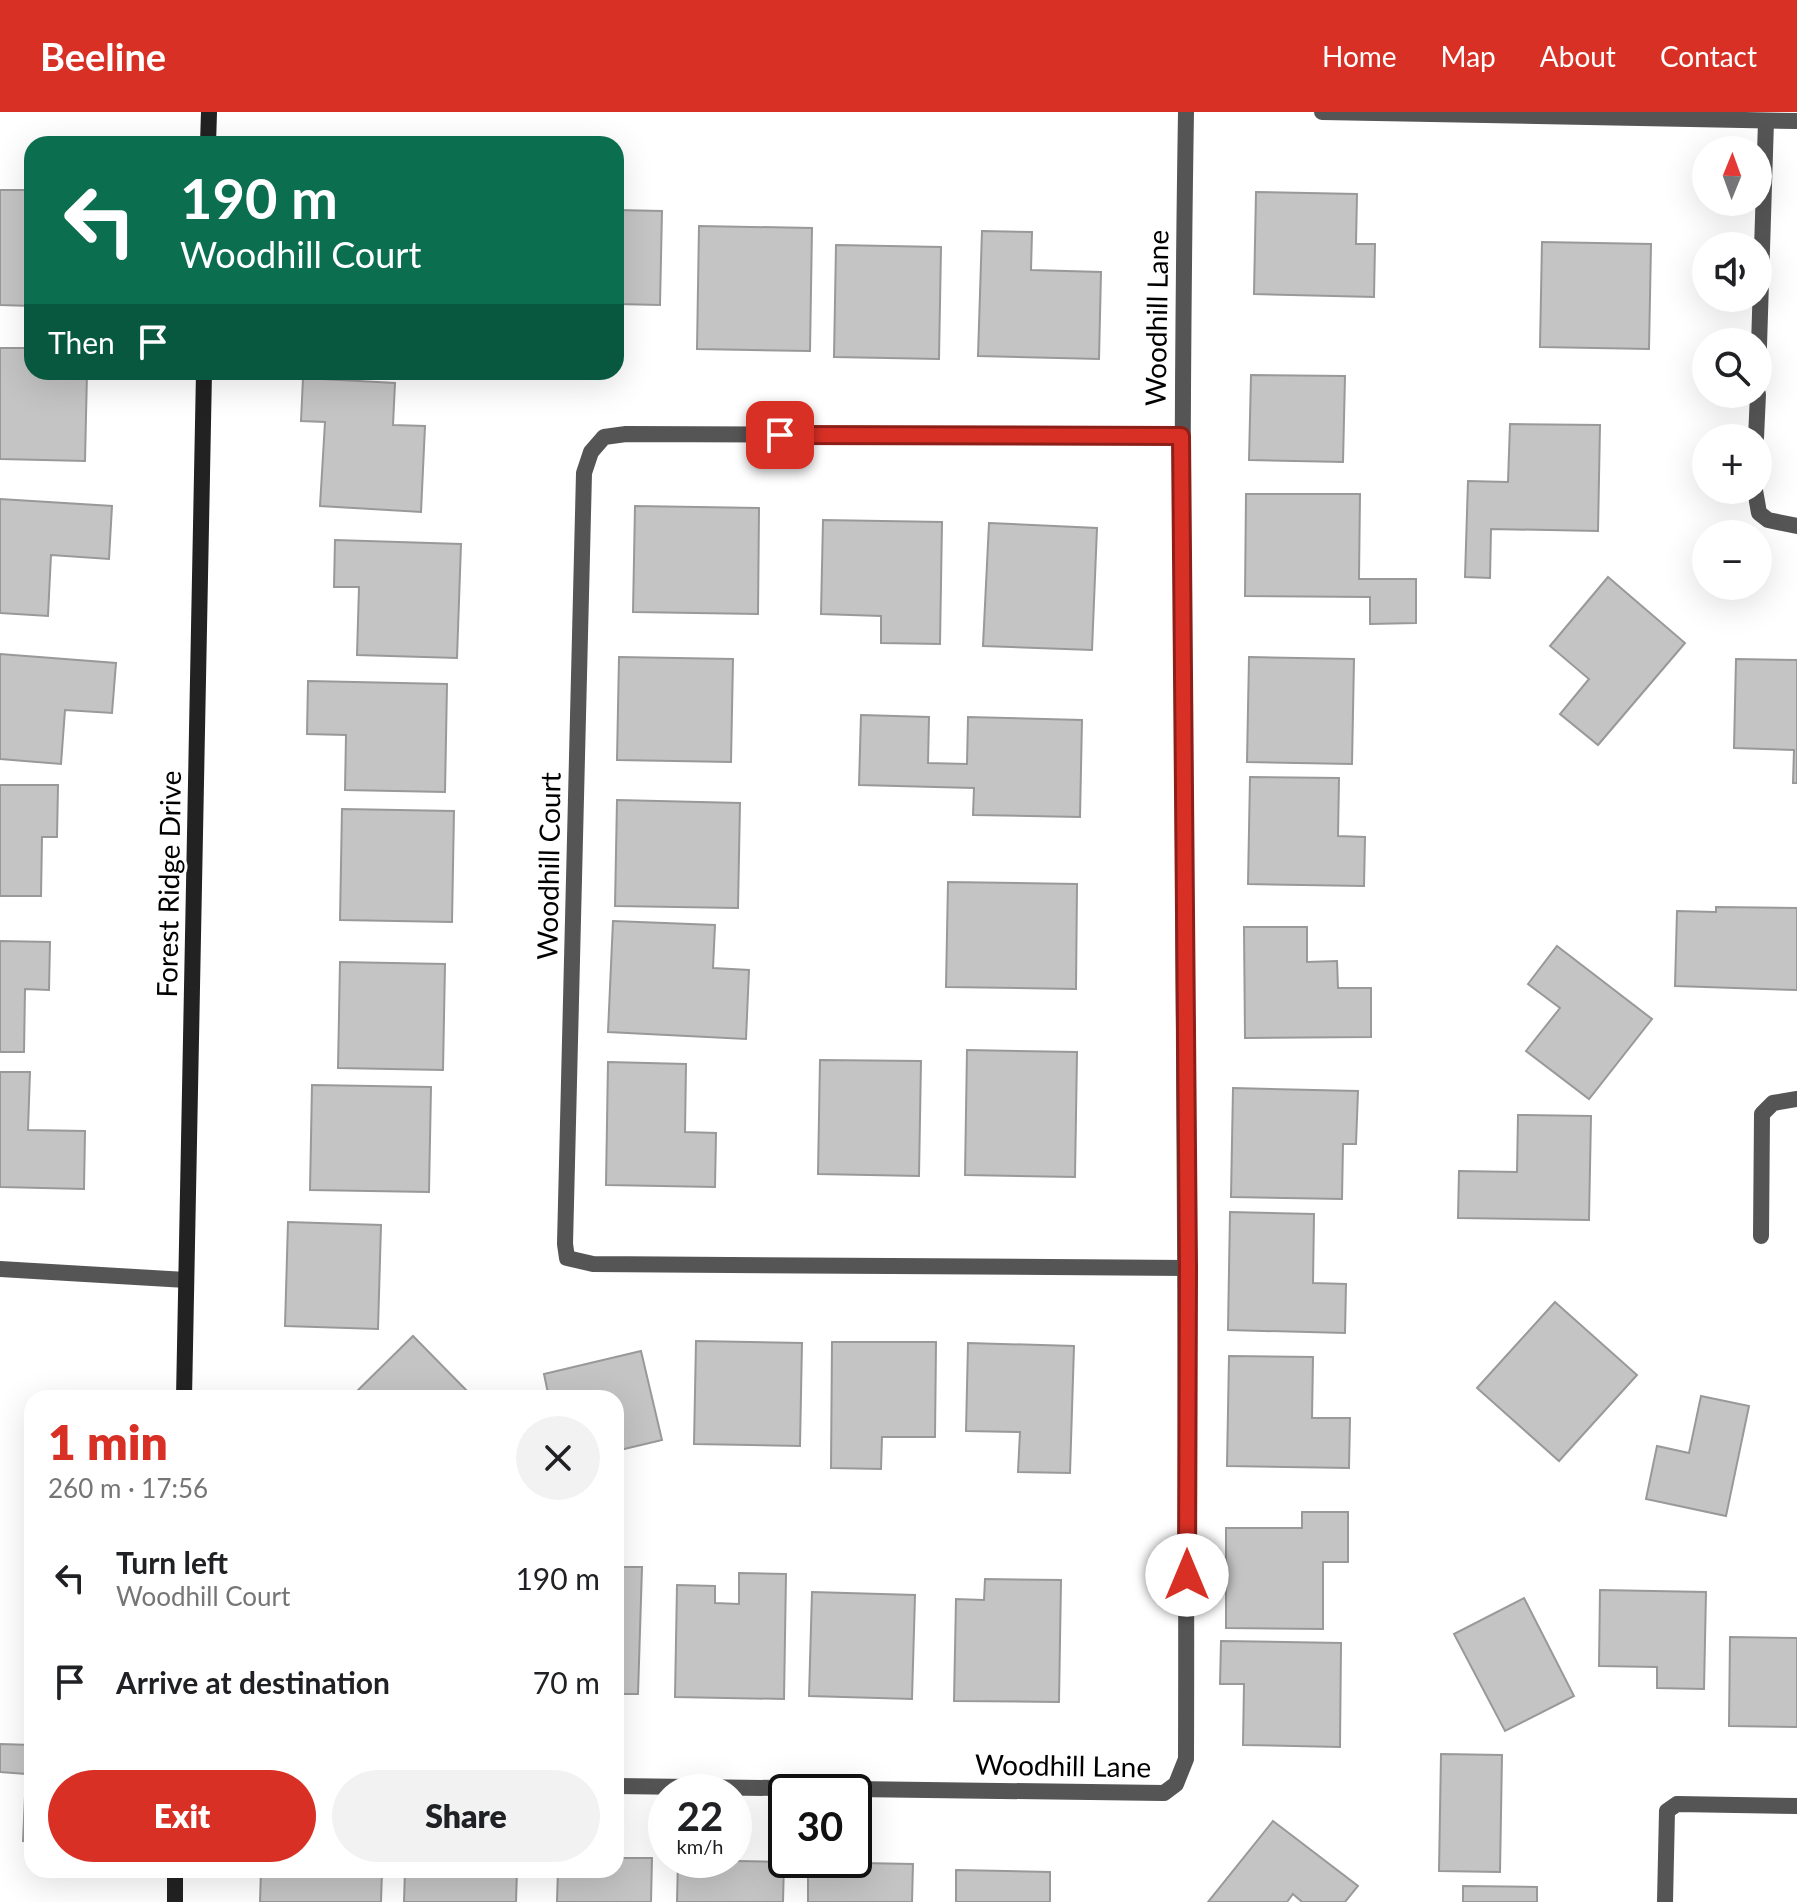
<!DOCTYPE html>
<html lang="en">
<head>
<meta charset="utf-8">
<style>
	body { margin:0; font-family:Lato,sans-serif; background:#f2f2f2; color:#202124; height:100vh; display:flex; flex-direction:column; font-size:30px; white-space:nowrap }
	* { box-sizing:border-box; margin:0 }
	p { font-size:26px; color:#757577 }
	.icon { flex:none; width:44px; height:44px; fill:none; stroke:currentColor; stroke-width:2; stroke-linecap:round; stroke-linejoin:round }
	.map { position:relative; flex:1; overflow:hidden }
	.sheet { position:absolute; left:24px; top:1278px; width:600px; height:488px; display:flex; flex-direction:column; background:#fff; border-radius:24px; box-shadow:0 8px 32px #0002 }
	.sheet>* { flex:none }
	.guide { position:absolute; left:24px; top:24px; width:600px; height:244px; border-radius:24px; box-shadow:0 8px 32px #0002; background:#0b6e4f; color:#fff; overflow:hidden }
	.needle { width:52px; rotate:1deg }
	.controls { position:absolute; left:1692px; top:24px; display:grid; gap:16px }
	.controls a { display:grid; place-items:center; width:80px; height:80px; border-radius:50%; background:#fff; box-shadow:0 8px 32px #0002; font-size:40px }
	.speed { position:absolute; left:648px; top:1662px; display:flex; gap:16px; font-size:40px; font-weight:700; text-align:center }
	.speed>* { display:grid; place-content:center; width:104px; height:104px; border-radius:50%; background:#fff; box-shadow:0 8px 32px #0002; line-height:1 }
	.speed small { font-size:20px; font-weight:400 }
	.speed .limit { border:4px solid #111; border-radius:12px; background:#fff; color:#111 }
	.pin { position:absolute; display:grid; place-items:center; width:68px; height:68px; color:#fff; margin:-34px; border-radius:16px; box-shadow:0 4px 12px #0006 }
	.me { position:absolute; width:88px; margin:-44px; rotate:0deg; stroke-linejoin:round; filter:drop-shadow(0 0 6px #0008) }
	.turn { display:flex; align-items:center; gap:28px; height:168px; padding:0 24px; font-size:36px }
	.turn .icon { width:104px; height:104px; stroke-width:2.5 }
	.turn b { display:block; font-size:56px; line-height:68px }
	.then { display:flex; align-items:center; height:76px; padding:0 24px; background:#0003; gap:16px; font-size:30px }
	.round { display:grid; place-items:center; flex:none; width:84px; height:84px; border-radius:42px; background:#f2f2f2 }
	.summary { display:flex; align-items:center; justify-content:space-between; height:136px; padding:0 24px }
	h1 { font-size:48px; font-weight:800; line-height:60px; color:#d93025 }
	.action { display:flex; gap:16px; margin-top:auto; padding:16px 24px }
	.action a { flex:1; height:92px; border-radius:48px; background:#d93025; color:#fff; font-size:32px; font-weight:800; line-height:92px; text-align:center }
	.action a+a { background:#f2f2f2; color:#202124 }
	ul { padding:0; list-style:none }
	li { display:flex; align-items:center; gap:24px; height:104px; padding:0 24px }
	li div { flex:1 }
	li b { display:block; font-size:30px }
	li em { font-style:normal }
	header { display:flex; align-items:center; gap:48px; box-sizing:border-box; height:112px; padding:0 40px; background:#d93025; color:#fff }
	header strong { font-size:38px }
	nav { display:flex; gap:44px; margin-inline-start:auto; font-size:28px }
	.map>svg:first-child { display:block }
</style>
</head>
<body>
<header>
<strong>Beeline</strong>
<nav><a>Home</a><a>Map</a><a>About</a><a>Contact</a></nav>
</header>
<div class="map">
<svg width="1797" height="1790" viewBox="0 0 1797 1790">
	<rect width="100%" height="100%" fill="#fff"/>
	<g fill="#c4c4c4" stroke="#999" stroke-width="2">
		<path d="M0 78H32V194L0 193Z"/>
		<path d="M1256 80 1357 82 1356 132H1375L1374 185 1254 182Z"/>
		<path d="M616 98 662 99 660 193 616 192Z"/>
		<path d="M699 114 812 116 810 239 697 237Z"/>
		<path d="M982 119 1032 120 1031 158 1101 160 1099 247 978 244Z"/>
		<path d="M1542 130 1651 132 1649 237 1540 235Z"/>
		<path d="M836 133 941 135 939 247 834 245Z"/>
		<path d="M0 236H32V260H87L85 349 0 347Z"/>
		<path d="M1251 263 1345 264 1343 350 1249 348Z"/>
		<path d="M303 266 395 271 393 313 425 314 421 400 320 394 325 310 301 309Z"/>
		<path d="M1510 312 1600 313 1598 419 1491 417 1490 466 1465 465 1468 369 1508 370Z"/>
		<path d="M1246 382H1360L1359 467H1416V511L1370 512V485L1245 484Z"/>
		<path d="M0 387 112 394 109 447 51 443 48 504 0 501Z"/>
		<path d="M635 394 759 396 758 502 633 500Z"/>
		<path d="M823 408 942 410 940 532 881 531V504L821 502Z"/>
		<path d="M989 411 1097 416 1092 538 983 534Z"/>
		<path d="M335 428 461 432 457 546 357 543 359 475H334Z"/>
		<path d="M1608 465 1685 531 1598 633 1560 602 1589 567 1550 534Z"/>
		<path d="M0 542 116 551 112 601 65 598 61 652 0 647Z"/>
		<path d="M619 545 733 547 731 650 617 648Z"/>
		<path d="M1249 545 1354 547 1352 652 1247 650Z"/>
		<path d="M1736 547 1797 548V671H1793L1794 638 1734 636Z"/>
		<path d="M308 569 447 572 445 680 345 678 346 623 307 622Z"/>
		<path d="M861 603 929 605 928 651 967 652 968 605 1082 608 1080 705 973 703 974 676 859 673Z"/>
		<path d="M1250 665 1339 666 1338 724 1365 725 1364 774 1248 772Z"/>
		<path d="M0 673H58L57 725H42L41 784H0Z"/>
		<path d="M617 688 740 691 738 796 615 794Z"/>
		<path d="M342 697 454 699 452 810 340 808Z"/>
		<path d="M948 770 1077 772 1076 877 946 875Z"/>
		<path d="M1716 795 1797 796V878L1675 874 1677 799 1716 800Z"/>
		<path d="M613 809 715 813 713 856 749 858 746 927 608 920Z"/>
		<path d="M1244 815H1307V850L1337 849 1338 876H1371V925L1245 926Z"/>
		<path d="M0 829 50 830 49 878 25 877 24 940H0Z"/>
		<path d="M1557 834 1652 907 1589 987 1526 939 1560 896 1528 872Z"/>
		<path d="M340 850 445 852 443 958 338 956Z"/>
		<path d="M967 938 1077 940 1075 1065 965 1063Z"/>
		<path d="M820 948 921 949 919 1064 818 1062Z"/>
		<path d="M608 950 686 952 685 1020 716 1021 715 1075 606 1073Z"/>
		<path d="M0 960H30L28 1018 85 1019 84 1077 0 1075Z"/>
		<path d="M312 973 431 975 429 1080 310 1078Z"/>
		<path d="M1233 976 1358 979 1356 1032H1343L1342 1087 1231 1085Z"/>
		<path d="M1518 1003 1591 1004 1589 1108 1458 1106 1459 1059 1517 1060Z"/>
		<path d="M1230 1100 1314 1102 1313 1171 1346 1172 1345 1221 1228 1218Z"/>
		<path d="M288 1110 381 1113 378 1217 285 1214Z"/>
		<path d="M1555 1190 1637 1263 1559 1349 1477 1276Z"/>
		<path d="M413 1224 474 1286H350Z"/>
		<path d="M696 1229 802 1231 800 1334 694 1332Z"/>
		<path d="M832 1230H936L935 1325H882L881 1357 831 1356Z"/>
		<path d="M968 1231 1074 1234 1070 1361 1018 1360 1020 1320 966 1319Z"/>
		<path d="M641 1239 662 1328 616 1339V1286H549L544 1262Z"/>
		<path d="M1229 1244 1313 1245 1312 1306H1350L1349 1356 1227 1354Z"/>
		<path d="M1701 1284 1749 1294 1726 1404 1646 1387 1657 1334 1689 1341Z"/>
		<path d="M1302 1400H1348V1450H1323V1517L1226 1516V1416H1302Z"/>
		<path d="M616 1455H642L638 1582H616Z"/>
		<path d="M739 1461 786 1462 784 1587 675 1585 677 1473 715 1474V1491L739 1492Z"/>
		<path d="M985 1467 1061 1468 1059 1590 954 1589 956 1487 984 1488Z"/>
		<path d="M1600 1478 1706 1480 1704 1577 1657 1576V1555L1599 1554Z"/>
		<path d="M812 1480 915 1483 912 1587 809 1584Z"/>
		<path d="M1524 1486 1574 1584 1505 1619 1454 1522Z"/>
		<path d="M1730 1525 1797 1526V1615L1729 1614Z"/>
		<path d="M1221 1529 1341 1531 1340 1635 1243 1633 1244 1572H1220Z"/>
		<path d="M0 1632 32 1633V1730L23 1729 26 1662 0 1660Z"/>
		<path d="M1441 1642 1502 1643 1500 1760 1439 1759Z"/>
		<path d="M1273 1709 1358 1774 1345 1790H1302L1293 1782 1287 1790H1208Z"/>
		<path d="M616 1746H652L651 1790H557L558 1758H616Z"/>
		<path d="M678 1748 784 1750 783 1790H677Z"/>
		<path d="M808 1750 913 1752 912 1790H808Z"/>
		<path d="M261 1758H382L381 1790H260Z"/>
		<path d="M405 1758H517L516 1790H404Z"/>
		<path d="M956 1758 1050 1760V1790H956Z"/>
		<path d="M1463 1774 1537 1775V1790H1463Z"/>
	</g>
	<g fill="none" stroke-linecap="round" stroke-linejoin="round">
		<g stroke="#555" stroke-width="16">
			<path d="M1758 266 1766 9"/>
			<path d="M1181 324 626 322 604 325 591 340 584 361 565 1132 567 1146 593 1152 1188 1156"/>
			<path d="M1756 326 1758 282"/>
			<path d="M1755 378 1759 401 1768 408 1797 414"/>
			<path d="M1761 1124 1762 1002 1773 991 1797 987"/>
			<path d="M0 1157 186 1168"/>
			<path d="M616 1674 1164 1681 1176 1672 1186 1647C1188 1098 1177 549 1186 0"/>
			<path d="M1665 1790 1667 1699 1677 1692 1797 1694"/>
		</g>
		<path stroke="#555" stroke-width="16" d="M1322 0 1797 9"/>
		<g stroke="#222" stroke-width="16">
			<path d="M208 32 209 0"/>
			<path d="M184 1286 204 260"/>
			<path d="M175 1790V1758"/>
		</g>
	</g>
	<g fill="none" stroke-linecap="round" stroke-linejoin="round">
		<g stroke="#8d1f18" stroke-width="20">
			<path id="route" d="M780 323 1181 324 1188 1156 1187 1463"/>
		</g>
		<use href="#route" stroke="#d93025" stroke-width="14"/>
	</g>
	<g text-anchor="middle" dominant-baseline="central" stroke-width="6" stroke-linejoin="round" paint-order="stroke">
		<g font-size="28" fill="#000" stroke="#fff">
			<text transform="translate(1156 206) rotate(-89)">Woodhill Lane</text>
			<text transform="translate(548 754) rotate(-89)">Woodhill Court</text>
			<text transform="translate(168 772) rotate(-89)">Forest Ridge Drive</text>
			<text transform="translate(1063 1653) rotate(1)">Woodhill Lane</text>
		</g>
	</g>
</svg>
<div class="controls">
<a><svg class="needle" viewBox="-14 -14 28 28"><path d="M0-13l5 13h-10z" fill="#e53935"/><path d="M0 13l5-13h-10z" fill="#757577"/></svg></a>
<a><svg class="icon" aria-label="sound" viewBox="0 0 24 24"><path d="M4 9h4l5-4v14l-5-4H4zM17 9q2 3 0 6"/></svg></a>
<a><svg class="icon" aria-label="search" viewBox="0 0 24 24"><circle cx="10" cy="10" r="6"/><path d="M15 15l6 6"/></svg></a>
<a>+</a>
<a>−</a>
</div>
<div class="speed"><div>22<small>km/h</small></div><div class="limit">30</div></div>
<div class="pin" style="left:780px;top:323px;background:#d93025"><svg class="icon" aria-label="arrive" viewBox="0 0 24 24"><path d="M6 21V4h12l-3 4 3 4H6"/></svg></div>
<svg class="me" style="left:1187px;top:1463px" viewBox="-20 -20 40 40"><circle r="19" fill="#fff"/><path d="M0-13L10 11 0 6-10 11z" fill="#d93025"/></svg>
<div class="guide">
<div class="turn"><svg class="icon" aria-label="left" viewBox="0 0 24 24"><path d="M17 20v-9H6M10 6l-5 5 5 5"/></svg><div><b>190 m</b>Woodhill Court</div></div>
<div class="then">Then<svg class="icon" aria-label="arrive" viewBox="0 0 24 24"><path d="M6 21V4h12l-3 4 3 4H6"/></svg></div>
</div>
<section class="sheet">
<div class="summary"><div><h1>1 min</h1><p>260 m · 17:56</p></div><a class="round"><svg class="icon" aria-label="close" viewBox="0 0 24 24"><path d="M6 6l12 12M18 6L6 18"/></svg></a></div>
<ul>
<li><svg class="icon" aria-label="left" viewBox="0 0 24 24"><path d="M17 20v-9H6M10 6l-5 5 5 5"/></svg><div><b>Turn left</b><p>Woodhill Court</p></div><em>190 m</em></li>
<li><svg class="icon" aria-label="arrive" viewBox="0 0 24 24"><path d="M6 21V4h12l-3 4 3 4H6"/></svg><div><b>Arrive at destination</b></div><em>70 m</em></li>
</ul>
<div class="action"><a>Exit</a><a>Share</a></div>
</section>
</div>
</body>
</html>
